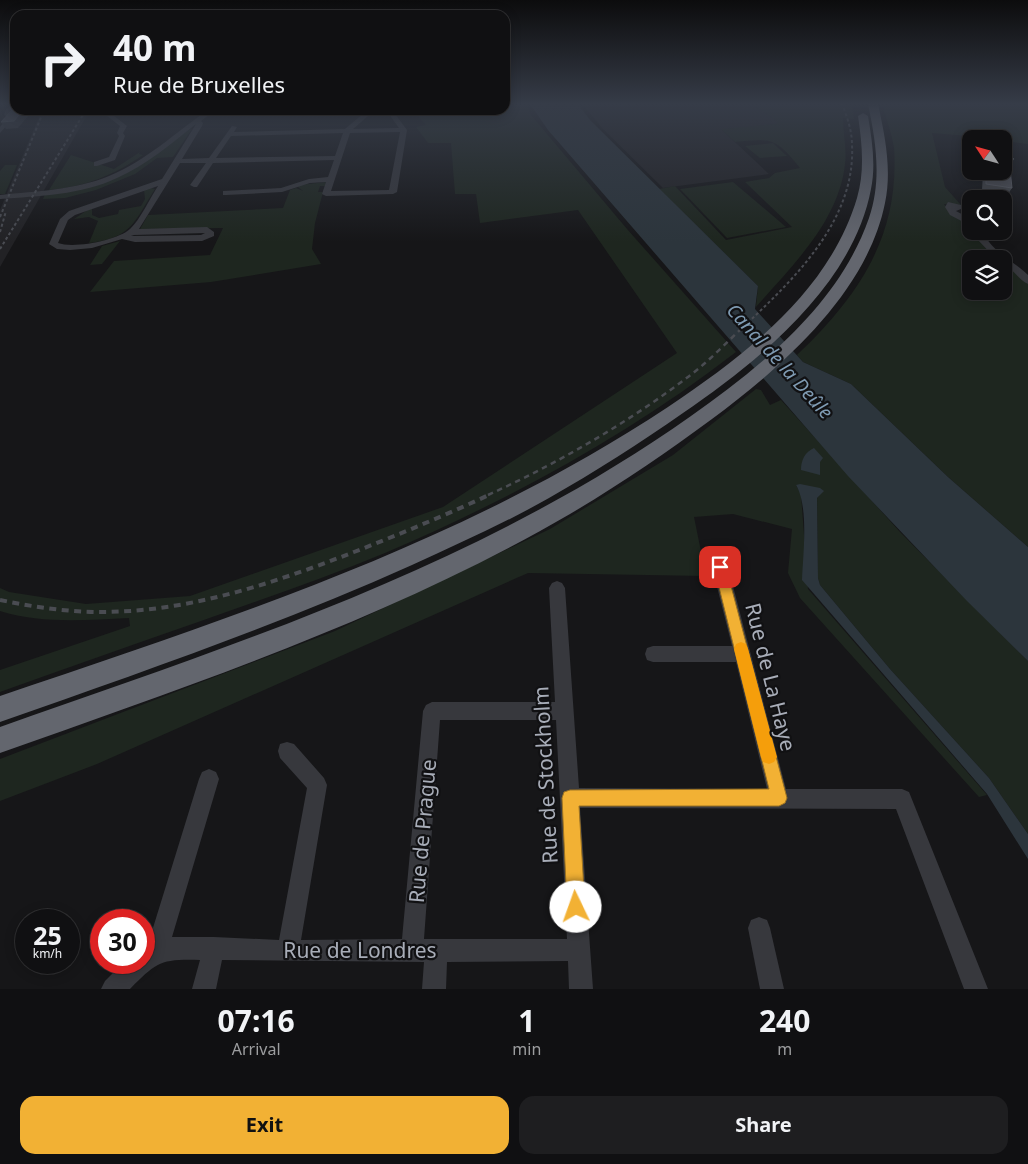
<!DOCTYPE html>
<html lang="en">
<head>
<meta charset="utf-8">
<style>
	body { margin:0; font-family:"Noto Sans",sans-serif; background:#1e1e20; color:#f1f3f6; height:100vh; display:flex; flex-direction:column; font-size:19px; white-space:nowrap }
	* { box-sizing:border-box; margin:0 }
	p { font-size:16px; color:#9c9d9f }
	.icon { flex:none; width:28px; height:28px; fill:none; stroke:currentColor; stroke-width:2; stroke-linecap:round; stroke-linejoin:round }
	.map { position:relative; height:989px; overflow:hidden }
	.details { display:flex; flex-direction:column; background:#101012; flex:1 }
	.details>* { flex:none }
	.hud { position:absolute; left:10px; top:10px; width:500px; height:105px; border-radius:15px; box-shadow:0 2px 12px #0003,0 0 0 1px #303032; background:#101012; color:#f1f3f6; overflow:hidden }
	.needle { width:32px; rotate:306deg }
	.tools { position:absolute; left:962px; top:130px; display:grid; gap:10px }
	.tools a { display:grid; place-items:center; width:50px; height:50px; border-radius:10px; background:#101012; box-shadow:0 2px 12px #0003,0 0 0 1px #303032; font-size:25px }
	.speed { position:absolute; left:15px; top:909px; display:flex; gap:10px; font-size:25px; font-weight:700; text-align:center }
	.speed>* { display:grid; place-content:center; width:65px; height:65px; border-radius:50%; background:#101012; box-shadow:0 2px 12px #0003,0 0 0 1px #303032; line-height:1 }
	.speed small { font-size:12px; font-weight:400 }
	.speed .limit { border:8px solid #d22; background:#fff; color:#111 }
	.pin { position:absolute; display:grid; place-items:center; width:42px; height:42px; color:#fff; margin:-21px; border-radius:10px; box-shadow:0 2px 8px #0006 }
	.me { position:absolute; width:55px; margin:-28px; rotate:357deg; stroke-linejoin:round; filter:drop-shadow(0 0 4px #0008) }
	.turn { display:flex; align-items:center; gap:18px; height:105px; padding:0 20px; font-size:22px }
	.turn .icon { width:65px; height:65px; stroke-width:2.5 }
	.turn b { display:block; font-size:35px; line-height:42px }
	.eta { display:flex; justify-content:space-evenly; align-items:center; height:85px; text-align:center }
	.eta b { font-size:30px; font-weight:700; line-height:35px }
	.cta { display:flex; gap:10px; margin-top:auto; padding:10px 20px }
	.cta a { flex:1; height:58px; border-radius:15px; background:#f2b134; color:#111; font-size:20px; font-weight:700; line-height:58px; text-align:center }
	.cta a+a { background:#1e1e20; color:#f1f3f6 }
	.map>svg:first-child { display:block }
</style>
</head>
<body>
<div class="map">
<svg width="1028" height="989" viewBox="0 0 1028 989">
	<rect width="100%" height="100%" fill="#161618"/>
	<g fill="#222225">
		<path d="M582 104H751L777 121V124L722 130 769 174 663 188 603 129Z"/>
		<path d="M42 110H90L0 267V210Z"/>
	</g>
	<g fill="#1e261f">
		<path d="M505 104H527L531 115 627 229 736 352C629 435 509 500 385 553 325 578 262 599 201 621 134 644 67 668 0 692V670L130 626 129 618C86 620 41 624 0 611V588L9 592 86 604 190 596 443 507 677 353 578 210 480 223 476 194H455L451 143H428L416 127 426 125 412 110H505Z"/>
		<path d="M751 104H852L854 119 843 118C843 133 847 149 845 164 839 221 792 266 756 307L758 286 659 189 675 186 726 240 792 227 745 182 769 178 775 173 800 168C776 138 772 138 735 142L721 129 777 124V121Z"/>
		<path d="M882 104H1028V144L1004 141V139L932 133 945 187 961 205 944 204 950 212 963 221 1000 259H971V291H1004V263L1016 269 1028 284V547L948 477 851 384 803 362 797 355C858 297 900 236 894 148 892 134 886 118 882 104Z"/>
		<path d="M192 129 173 157 157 158 135 174 96 190 65 198 43 199 45 194 112 180 188 130Z"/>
		<path d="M773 143 787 156 760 158 745 146Z"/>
		<path d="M140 152 139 154 143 155C114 175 85 187 49 190L71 155 114 169Z"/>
		<path d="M5 165H17L5 194H0V171Z"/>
		<path d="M326 182 325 186H320L318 192H323L315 223 312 249 321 264 211 282 90 292 114 261 210 255 223 228 140 229 148 215 283 208 290 190 296 188 303 191 298 187 300 185Z"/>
		<path d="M733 182 786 227 727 238 680 189Z"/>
		<path d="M151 188 155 189C134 222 132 238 89 243L98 221 89 217 74 219 92 207V215L99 218 118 214 119 210 141 206 145 199 144 190Z"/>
		<path d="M120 241 102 264 90 265 102 246Z"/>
		<path d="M756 389 761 390 770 405 781 400 900 532 1028 661V834L989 778 890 669 820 585 818 578 817 498 823 491 796 485 801 494 808 589 987 795 979 797 800 598 788 573 792 529 733 514 694 517 706 576 528 573 97 764 0 801V759L335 631 550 529 673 455Z"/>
	</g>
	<g fill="#2c353c">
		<path d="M530 104H578L590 120 758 286 755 309 803 362 851 384 948 477 1028 547V661L967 601 848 476 548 130Z"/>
		<path d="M814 448 823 458 820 462V475L801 470C801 460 805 452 814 448Z"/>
		<path d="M800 484 820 488 824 491 817 498 818 578 820 585 890 669 989 778 1028 834V859L987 794 802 580C803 554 809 507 796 485Z"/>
	</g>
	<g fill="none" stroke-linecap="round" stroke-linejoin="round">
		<g fill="#37383d" fill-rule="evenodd">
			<path d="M15 104V108L11 113 25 110 15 116 0 133V127L8 117 4 115 6 109Z"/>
			<path d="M101 110H110L109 112 127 126 123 133 125 136 115 160 97 166H94V162L109 157 119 136 117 133 120 126 102 112Z"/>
			<path d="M208 110H215L201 121 203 123 202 126 182 159 209 158 232 126 237 127 234 132 345 129 364 113 290 115 282 113 281 110H375L353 129 399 128 386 110H392L407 130 397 192 393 194 326 196 322 194 326 182 310 183 282 192 226 195H223V191L281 188 309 179 328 177 334 160 213 163 197 187H194L190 185 206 163H180L139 229 207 227 214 232V236L202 241 135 242 122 239 92 248 70 250 57 249 49 244 60 219 69 211 162 179 196 124C171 144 146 165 117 178 81 195 39 196 0 199V195C37 191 75 190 109 176 146 161 176 132 208 110ZM400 132 389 190 331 191 350 133ZM343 133 335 156 216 158 231 136ZM158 186C150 198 140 220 130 229 118 240 74 249 58 243L68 220 75 215ZM205 233 201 235 131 236 134 235Z"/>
			<path d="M948 202 961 205V209L956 211 971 219V226L950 215 945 207Z"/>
			<path d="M975 231H983C989 250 1015 262 1028 275V284C1019 280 1013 269 1004 264V259H996L978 240Z"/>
			<path d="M720 560 725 562 728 567 786 789H902L909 792 988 989H964L896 809 580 808 593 989H569L568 961 447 962 446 989H422L424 962 222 960 216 989H192L200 960C160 959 157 962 130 989H101L105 981 124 962H144V947L148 944 199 779 202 772 209 769 216 772 219 779 172 937H214L279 940 307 788 280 758 278 751 280 744 287 742 294 744 324 778 327 785 301 940 402 939 423 711 426 705 432 702H555L549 588 552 583 557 581 562 583 565 588 579 788 767 789 736 662H653L647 660 645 654 647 648 653 646H732L712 567 715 562ZM440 720H556L567 939H424Z"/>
			<path d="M759 917 767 920 770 928 784 989H760L748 928 751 920Z"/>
		</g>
		<g fill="#63666e" fill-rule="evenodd">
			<path d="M868 104H878C885 136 892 170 885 203 867 293 782 367 712 419 666 453 619 485 570 514 392 618 193 684 0 753V727C242 642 480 565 691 416 763 365 839 304 869 218 882 180 876 142 868 104Z"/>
			<path d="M863 113 868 116C872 140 876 165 871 189 853 285 759 361 683 413 640 443 595 472 549 498 505 523 458 544 412 565 278 625 139 673 0 722V696C232 617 461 544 668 407 745 355 829 292 857 198 865 171 862 143 858 116Z"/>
		</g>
		<g stroke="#4a4c52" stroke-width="2" stroke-dasharray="3 2.5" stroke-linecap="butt">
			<path d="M0 217 44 110"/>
			<path d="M0 232 6 211"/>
			<path d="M0 249 86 110"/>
			<path d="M740 330C791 282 856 222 852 145 852 130 847 117 842 104"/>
		</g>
		<path stroke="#4a4c52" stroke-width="2.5" stroke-dasharray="5.5 4.5" stroke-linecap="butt" d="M488 495C558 463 626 424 688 377 707 363 724 345 741 329"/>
		<path stroke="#4a4c52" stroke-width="4" stroke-dasharray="7 5.5" stroke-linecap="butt" d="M0 600C34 607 67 612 101 612 189 612 274 583 354 552 400 534 446 515 491 494"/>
	</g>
	<g fill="#47494d">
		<path d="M971 141V148L968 146Z"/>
		<path d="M1004 153 1014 159 1011 164 1004 165 1012 188 1008 194 982 190 983 173 981 171H1004Z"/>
	</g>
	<g fill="#2f3033">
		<path d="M620 104H642L619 106Z"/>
		<path d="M23 110H24L28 116 18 128 6 129 1 122Z"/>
	</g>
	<g fill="#525359" stroke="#5f6168">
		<path d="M12 110H23L14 121 1 122Z"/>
		<path d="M1004 153 1014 159 1004 160Z"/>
		<path d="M1004 165 1010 169 1012 188 986 184V171H1004Z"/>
	</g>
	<linearGradient id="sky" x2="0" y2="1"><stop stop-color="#0c0c0d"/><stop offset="0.43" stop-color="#363c48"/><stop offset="1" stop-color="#363c48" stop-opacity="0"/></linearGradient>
	<rect width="1028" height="242" fill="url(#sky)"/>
	<path fill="#f2b134" stroke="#9d7322" d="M720 562 724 563 726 567 787 798 785 803 779 806H579L585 907 582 913 576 916 570 913 567 907 562 798 564 792 570 790 769 789 714 567 716 563Z"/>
	<path fill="#f59e0b" d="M741 642 746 644 748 649 777 757 774 762 769 764 763 762 761 757 734 649 736 644Z"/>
	<g text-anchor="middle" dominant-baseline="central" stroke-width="4.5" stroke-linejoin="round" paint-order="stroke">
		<g font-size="19" font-style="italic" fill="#7f9bb3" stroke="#111113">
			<text transform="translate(780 361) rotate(48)">Canal de la Deûle</text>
		</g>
		<g font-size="21" fill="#a8adb8" stroke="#111113">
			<text transform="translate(771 677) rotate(76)">Rue de La Haye</text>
			<text transform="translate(545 775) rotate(-93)">Rue de Stockholm</text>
			<text transform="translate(422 831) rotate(-85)">Rue de Prague</text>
			<text x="360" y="950">Rue de Londres</text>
		</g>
	</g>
</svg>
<div class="tools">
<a><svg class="needle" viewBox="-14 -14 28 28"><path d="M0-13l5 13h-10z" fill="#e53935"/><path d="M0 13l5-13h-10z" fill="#9c9d9f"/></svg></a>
<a><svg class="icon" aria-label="search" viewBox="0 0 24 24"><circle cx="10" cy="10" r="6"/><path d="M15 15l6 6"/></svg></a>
<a><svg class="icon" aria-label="layers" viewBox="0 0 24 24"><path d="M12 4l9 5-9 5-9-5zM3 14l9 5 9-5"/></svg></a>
</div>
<div class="speed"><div>25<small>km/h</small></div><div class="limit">30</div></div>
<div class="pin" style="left:720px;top:567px;background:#d93025"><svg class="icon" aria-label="arrive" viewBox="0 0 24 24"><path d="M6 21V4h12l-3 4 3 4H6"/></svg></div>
<svg class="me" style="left:576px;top:907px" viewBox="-20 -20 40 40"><circle r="19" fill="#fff"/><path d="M0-13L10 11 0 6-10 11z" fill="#f2b134"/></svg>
<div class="hud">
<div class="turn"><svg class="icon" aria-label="right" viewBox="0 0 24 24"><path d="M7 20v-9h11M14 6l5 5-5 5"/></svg><div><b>40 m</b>Rue de Bruxelles</div></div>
</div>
</div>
<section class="details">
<div class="eta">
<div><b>07:16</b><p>Arrival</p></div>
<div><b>1</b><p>min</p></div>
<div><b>240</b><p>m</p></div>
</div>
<div class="cta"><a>Exit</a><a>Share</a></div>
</section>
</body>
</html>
